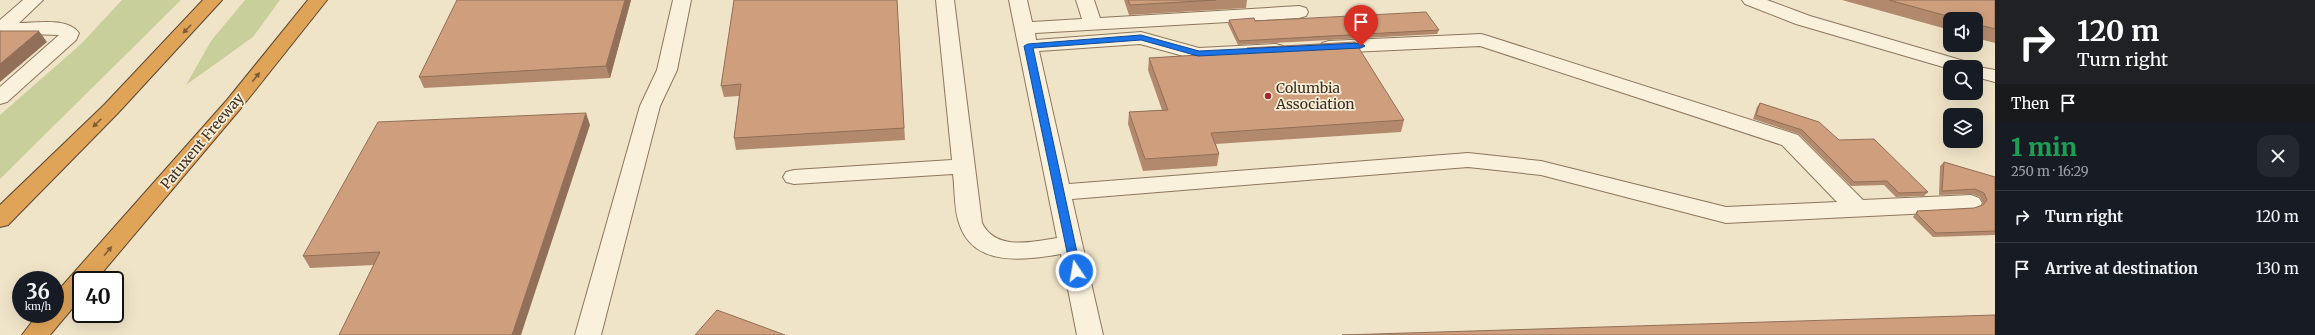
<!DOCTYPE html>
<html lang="en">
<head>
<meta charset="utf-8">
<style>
	body { margin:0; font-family:Merriweather,serif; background:#242831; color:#f1f3f6; height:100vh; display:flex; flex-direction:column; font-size:15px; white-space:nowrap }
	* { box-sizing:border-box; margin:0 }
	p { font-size:13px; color:#9ea1a6 }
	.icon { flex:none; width:22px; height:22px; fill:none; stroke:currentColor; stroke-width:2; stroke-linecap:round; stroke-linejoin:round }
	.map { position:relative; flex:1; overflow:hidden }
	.side { display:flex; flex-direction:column; background:#171b24; width:320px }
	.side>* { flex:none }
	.guide { background:#202124; color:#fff; overflow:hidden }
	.buttons { position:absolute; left:1943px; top:12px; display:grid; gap:8px }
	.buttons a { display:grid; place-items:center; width:40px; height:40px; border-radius:8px; background:#171b24; box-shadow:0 4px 16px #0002; font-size:20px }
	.speed { position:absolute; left:12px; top:271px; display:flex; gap:8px; font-size:20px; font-weight:700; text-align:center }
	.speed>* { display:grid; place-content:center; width:52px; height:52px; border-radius:50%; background:#171b24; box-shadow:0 4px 16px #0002; line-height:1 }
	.speed small { font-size:10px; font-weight:400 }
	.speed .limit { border:2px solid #111; border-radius:6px; background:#fff; color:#111 }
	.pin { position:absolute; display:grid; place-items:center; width:34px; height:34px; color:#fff; margin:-41px -17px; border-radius:50% 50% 50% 0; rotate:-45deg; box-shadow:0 0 4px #0007 }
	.pin .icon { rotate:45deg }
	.me { position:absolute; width:44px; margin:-22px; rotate:348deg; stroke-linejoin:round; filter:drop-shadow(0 0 3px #0008) }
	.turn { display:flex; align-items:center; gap:14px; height:84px; padding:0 16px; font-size:18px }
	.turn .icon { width:52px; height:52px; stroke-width:2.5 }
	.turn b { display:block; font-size:28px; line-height:34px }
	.then { display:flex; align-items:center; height:38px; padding:0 16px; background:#0003; gap:8px; font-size:15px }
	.round { display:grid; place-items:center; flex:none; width:42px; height:42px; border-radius:12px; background:#242831 }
	.overview { display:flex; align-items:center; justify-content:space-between; height:68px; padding:0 16px }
	h1 { font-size:24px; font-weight:800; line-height:30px; color:#1e9e55 }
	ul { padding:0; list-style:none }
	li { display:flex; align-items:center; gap:12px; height:52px; padding:0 16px; border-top:1px solid #363941 }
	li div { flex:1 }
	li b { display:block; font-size:15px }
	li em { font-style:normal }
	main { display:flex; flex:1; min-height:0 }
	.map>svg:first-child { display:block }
</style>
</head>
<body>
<main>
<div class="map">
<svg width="1995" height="335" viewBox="0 0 1995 335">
	<rect width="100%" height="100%" fill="#f0e4c8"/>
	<g fill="#c9cf9b">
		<path d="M122 0H181L0 179V115L81 44Z"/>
		<path d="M245 0H280L253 37 186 85 211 41Z"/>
	</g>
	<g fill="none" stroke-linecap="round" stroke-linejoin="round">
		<g stroke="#8d765c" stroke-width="2">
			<g id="minor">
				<path d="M23 0H43L19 23C36 23 68 17 79 33L76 40 7 102 0 104V87L59 35 0 33V20Z"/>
				<path d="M673 0H691L677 70 660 106 601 335H575L640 106 657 70Z"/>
				<path d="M936 0H954L982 223C996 251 1031 242 1057 238L1009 0H1027L1032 22 1082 19 1076 0H1094L1100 18 1299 6 1306 8 1308 12 1306 16 1299 18 1035 33 1036 40 1141 32 1199 48 1276 44 1283 46 1286 50 1283 54 1276 56 1198 60 1140 44 1039 51 1069 184 1468 153 1541 161 1726 207 1837 202 1782 145 1480 46 1329 53 1322 51 1319 47 1322 43 1329 41 1481 34 1488 36 1798 135 1863 200 1971 195 1979 198 1982 203 1979 208 1971 211 1726 223 1541 175 1468 167 1072 199 1103 335H1077L1061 254C1025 260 973 268 959 223 954 209 955 189 953 174L794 184 786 182 783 177 786 172 794 170 952 160Z"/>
				<path d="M1742 0H1767L1810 16 1971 63 1973 66 1995 70V82L1976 77V67H1950V69L1796 24 1745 4Z"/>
			</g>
		</g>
		<g stroke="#5b4430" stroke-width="2">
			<g id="highway">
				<path d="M203 0H222L118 113 8 225 0 227V205L104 105Z"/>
				<path d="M308 0H327L241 108 96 280H81V298L50 335H22L38 314H55V294L227 100Z"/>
			</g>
		</g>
		<use href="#minor" fill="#faf1dc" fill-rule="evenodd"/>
		<use href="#highway" fill="#e0a458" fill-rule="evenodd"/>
	</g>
	<g fill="#b2896c">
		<path d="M457 0H631L610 78 424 88 419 77Z"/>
		<path d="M897 0 905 140 736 150 734 138 739 96 724 97 721 86Z"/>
		<path d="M1124 0H1247L1246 8 1129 15Z"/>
		<path d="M1842 0H1995V43L1976 38V19H1950V30Z"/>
		<path d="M1229 20 1255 21 1439 30 1437 34 1238 45 1228 24Z"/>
		<path d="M1247 48 1404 120 1401 132 1216 144 1219 154 1217 166 1143 171 1128 124 1129 112 1162 110 1148 70 1149 58 1246 52Z"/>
		<path d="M1760 103 1839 140 1928 192 1924 196 1896 197 1884 185 1851 186 1799 134 1753 119 1757 107Z"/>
		<path d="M590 125 374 265 310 268 303 256Z"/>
		<path d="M1944 162 1995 177V235L1933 237 1913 217 1917 211 1974 208 1982 206 1983 204 1980 197 1972 194 1939 195 1940 166Z"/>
	</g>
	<g fill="#916f58">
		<path d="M625 0H631L610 78 606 66Z"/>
		<path d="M39 31 47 42 0 82V64Z"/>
		<path d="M586 113 590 125 521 335H512Z"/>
	</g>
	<g fill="#cf9f7d" stroke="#916f58">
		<path d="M457 0H625L606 66 419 77Z"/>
		<path d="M734 0H897L904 128 734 138 741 84 721 86Z"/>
		<path d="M1128 0H1216L1130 5Z"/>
		<path d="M1889 0H1995V29L1976 24V19H1958Z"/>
		<path d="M1426 12 1439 30 1239 41 1229 20 1254 18 1255 21Z"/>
		<path d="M0 31H39L0 64Z"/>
		<path d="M1355 42 1404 120 1211 133 1219 154 1145 159 1129 112 1168 110 1149 58 1249 52 1247 48Z"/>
		<path d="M1760 103 1819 122 1839 140 1874 139 1928 192 1899 193 1887 181 1854 182 1802 130 1756 115Z"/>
		<path d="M586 113 512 335H339L380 252 303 256 378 122Z"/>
		<path d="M1944 162 1995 177V231L1936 233 1916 213 1918 212 1917 211 1974 208 1983 205 1987 200 1984 193 1975 189 1942 191Z"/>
		<path d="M717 310 785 335H695Z"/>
		<path d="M1995 315V335H1342Z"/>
	</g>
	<defs><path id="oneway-solid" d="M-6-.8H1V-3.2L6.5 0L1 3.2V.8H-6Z"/></defs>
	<g fill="#7e5d36">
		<use href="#oneway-solid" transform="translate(187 29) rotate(134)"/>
		<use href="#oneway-solid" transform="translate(256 77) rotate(-51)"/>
		<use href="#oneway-solid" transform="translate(97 123) rotate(135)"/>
		<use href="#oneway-solid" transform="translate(108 251) rotate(-49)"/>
	</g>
	<path fill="#1a73e8" stroke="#114b97" d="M1141 35 1199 51 1361 43 1365 46 1361 48 1198 56 1141 40 1033 48 1081 271 1076 275 1071 271 1024 46 1028 44Z"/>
	<circle fill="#9e2a2b" stroke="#f7eed8" stroke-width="1.5" cx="1268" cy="96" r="4"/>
	<g text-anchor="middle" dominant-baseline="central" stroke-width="3.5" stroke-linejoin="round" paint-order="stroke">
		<g font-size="14" fill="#3d2e20" stroke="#f7eed8" text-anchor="start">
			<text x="1276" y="88">Columbia<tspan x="1276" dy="16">Association</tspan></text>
		</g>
		<g font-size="14" fill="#3d2e20" stroke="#f7eed8">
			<text transform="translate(202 141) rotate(-50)">Patuxent Freeway</text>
		</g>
	</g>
</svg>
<div class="buttons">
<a><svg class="icon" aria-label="sound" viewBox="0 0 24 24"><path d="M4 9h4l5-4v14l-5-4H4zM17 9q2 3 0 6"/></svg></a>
<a><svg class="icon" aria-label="search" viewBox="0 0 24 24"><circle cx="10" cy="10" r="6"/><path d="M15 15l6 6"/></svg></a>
<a><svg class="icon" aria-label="layers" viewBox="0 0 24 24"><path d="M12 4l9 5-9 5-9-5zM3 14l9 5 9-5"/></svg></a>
</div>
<div class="speed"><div>36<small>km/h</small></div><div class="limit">40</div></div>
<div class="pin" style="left:1361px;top:46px;background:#d93025"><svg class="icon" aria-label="arrive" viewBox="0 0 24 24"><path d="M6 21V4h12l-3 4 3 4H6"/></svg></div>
<svg class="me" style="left:1076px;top:271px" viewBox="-20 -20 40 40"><circle r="17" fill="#1a73e8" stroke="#fff" stroke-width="3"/><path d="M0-11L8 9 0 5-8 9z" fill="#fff"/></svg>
</div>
<section class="side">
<div class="guide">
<div class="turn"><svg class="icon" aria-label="right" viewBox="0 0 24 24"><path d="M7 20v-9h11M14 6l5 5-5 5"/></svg><div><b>120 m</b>Turn right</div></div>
<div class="then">Then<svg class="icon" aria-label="arrive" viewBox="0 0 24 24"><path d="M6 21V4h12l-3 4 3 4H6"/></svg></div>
</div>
<div class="overview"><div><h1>1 min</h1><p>250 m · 16:29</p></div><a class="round"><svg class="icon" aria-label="close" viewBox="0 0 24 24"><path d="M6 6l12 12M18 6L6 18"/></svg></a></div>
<ul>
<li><svg class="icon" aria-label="right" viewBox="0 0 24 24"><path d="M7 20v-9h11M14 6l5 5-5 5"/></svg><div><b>Turn right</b></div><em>120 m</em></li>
<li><svg class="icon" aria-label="arrive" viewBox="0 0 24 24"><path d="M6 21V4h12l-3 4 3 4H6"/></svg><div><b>Arrive at destination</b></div><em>130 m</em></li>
</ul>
</section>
</main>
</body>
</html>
